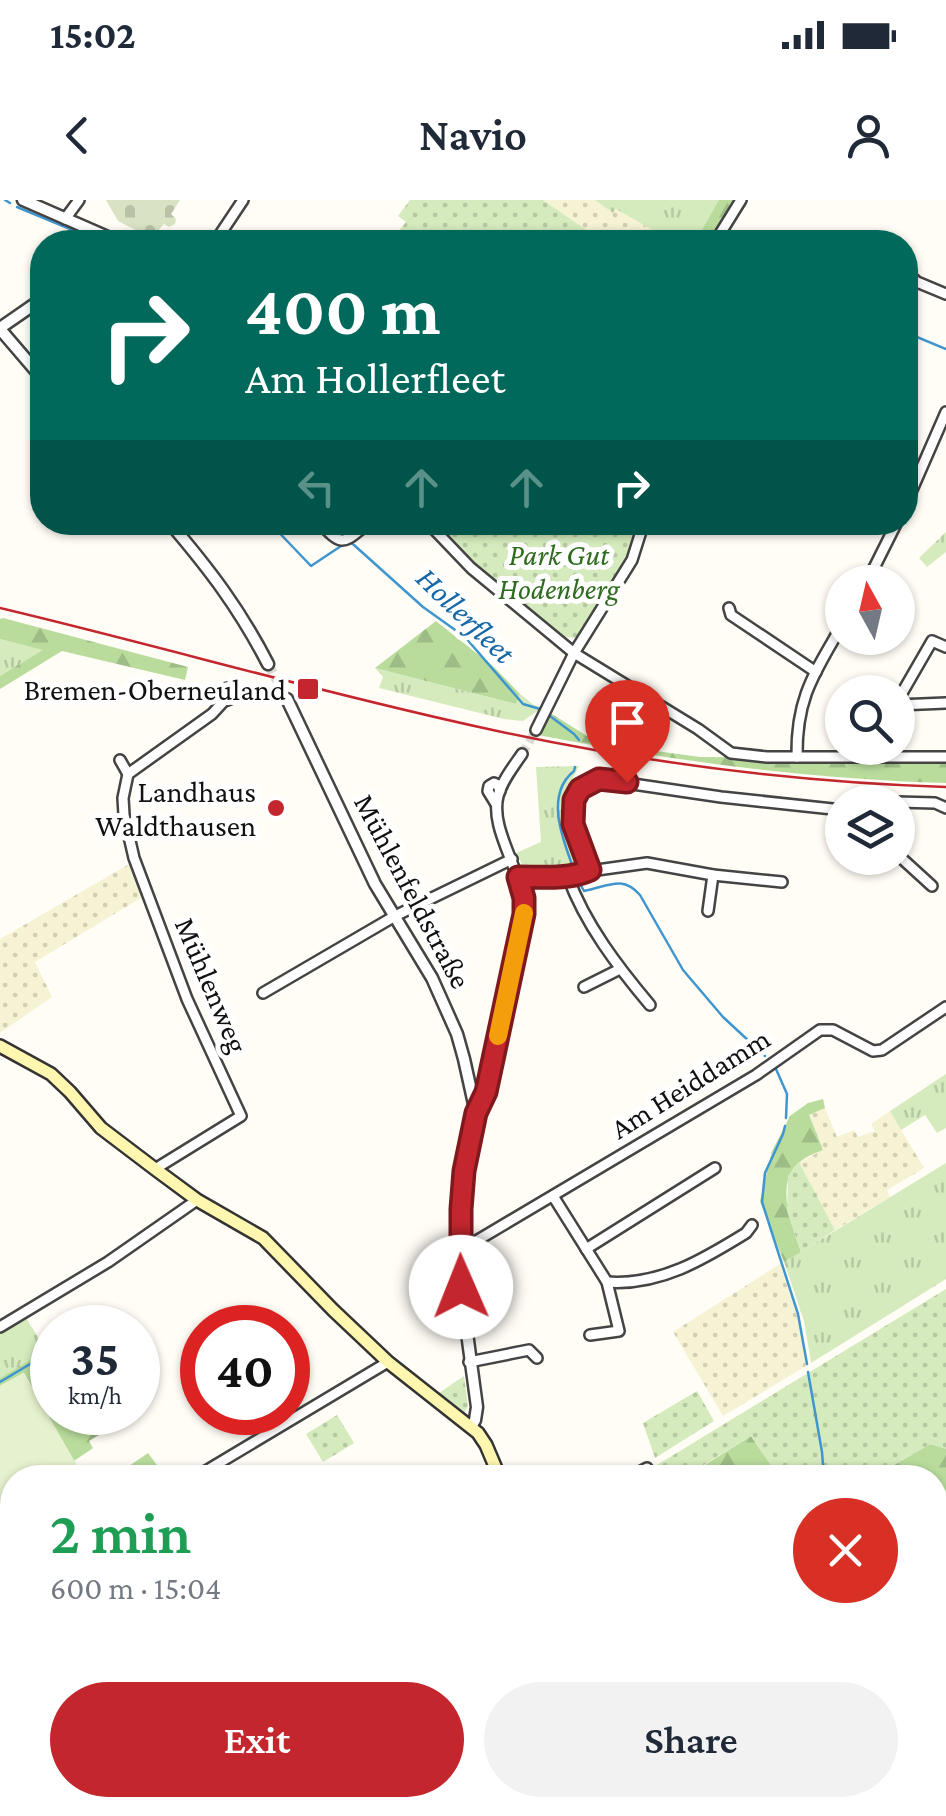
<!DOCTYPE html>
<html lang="en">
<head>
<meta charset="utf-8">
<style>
	body { margin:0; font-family:"Crimson Pro",serif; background:#f2f2f3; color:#1f2937; height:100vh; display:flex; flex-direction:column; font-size:38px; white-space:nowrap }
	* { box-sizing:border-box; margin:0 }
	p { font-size:32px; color:#747a83 }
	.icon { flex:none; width:55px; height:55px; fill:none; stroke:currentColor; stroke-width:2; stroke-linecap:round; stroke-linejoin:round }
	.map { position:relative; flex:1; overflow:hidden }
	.sheet { position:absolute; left:0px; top:1265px; width:948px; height:352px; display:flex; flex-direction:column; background:#fff; border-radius:40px 40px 0 0; box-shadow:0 2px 8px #0004 }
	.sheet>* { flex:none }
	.banner { position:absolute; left:30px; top:30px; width:888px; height:305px; border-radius:40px; box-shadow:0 2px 8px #0004; background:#00695c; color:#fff; overflow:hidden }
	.needle { width:65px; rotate:352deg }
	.tools { position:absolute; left:825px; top:365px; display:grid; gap:20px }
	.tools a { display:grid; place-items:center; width:90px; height:90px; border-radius:50%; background:#fff; box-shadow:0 2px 8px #0004; font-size:50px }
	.speed { position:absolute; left:30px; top:1105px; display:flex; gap:20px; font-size:50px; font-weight:700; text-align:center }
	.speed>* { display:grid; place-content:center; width:130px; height:130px; border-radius:50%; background:#fff; box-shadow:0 2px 8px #0004; line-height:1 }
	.speed small { font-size:25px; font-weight:400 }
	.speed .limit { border:15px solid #d22; background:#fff; color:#111 }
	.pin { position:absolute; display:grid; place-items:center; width:85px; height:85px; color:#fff; margin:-102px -42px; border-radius:50% 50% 50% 0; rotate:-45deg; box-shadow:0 0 10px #0007 }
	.pin .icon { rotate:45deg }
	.me { position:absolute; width:110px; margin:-55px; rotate:359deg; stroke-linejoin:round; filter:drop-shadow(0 0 8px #0008) }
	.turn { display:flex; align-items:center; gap:35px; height:210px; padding:0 50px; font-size:45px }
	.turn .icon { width:130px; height:130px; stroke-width:2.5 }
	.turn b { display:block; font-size:70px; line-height:85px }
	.lanes { display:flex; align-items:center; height:95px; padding:0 50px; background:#0003; justify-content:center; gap:50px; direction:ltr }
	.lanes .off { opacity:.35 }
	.round { display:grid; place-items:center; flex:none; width:105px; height:105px; border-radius:52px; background:#f2f2f3 }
	.overview { display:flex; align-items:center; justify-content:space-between; height:170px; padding:0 50px }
	h1 { font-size:60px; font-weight:600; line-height:75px; color:#1e9e55 }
	.primary-button { display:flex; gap:20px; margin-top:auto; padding:20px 50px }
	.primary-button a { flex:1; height:115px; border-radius:60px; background:#c4262e; color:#fff; font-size:40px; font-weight:600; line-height:115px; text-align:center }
	.primary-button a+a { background:#f2f2f3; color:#1f2937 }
	.status { display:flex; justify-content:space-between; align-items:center; height:70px; padding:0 50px; background:#fff; direction:ltr }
	.status svg { height:28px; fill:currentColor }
	header { display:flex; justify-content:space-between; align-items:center; height:130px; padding:0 50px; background:#fff; font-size:45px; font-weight:600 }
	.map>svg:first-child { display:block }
</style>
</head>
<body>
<div class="status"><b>15:02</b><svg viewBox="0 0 49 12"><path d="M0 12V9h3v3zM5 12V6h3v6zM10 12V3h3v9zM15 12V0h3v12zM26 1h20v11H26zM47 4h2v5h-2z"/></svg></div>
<header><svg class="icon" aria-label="back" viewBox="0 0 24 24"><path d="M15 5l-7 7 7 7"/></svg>Navio<svg class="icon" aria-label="person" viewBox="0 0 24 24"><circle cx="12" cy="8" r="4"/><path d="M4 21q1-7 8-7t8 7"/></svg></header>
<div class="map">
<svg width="946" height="1616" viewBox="0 0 946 1616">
	<defs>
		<pattern id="farmland-dots" width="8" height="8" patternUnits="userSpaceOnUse" patternTransform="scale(2.5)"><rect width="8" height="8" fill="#f6f3d4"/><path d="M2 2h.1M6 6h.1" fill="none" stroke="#d2cfb5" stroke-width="1.8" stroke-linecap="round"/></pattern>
		<pattern id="grass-tufts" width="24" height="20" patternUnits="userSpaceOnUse" patternTransform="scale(2.5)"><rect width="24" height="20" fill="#d5ebbd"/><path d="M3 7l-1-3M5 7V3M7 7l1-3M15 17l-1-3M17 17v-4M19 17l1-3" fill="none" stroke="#b6c8a1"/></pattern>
		<pattern id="forest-firs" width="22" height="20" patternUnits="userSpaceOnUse" patternTransform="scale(2.5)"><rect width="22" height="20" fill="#b9dc9c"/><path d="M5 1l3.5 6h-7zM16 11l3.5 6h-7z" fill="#9ebc85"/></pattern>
		<pattern id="cemetery-stones" width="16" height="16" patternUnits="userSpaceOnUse" patternTransform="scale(2.5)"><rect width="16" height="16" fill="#d9e3c4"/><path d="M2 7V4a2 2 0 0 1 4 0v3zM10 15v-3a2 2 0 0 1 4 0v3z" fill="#b9c2a7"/></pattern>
		<pattern id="park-dots" width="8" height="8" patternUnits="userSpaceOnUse" patternTransform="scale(2.5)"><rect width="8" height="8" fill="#d5ebbd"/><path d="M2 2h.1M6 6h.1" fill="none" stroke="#b6c8a1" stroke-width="1.8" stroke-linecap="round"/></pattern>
		<pattern id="water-waves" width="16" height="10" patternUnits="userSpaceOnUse" patternTransform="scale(2.5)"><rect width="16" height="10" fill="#b9e0f7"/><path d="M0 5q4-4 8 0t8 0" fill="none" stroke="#9ebfd3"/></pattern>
	</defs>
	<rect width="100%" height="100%" fill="#fffdf5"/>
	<g fill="url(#farmland-dots)">
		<path d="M543 0H595L612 12 616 9 673 42H604Z"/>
		<path d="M131 663 144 696 35 762 52 797 0 833V739Z"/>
		<path d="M825 908 837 937 854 930 858 937 875 931 871 924 890 911 924 968 887 990 890 997 835 1030 799 962 823 950 808 915Z"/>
		<path d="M780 1064 799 1122 806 1166 723 1216 673 1132Z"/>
	</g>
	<g fill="url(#grass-tufts)">
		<path d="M595 0H719V1L695 42H673L616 9 613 13Z"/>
		<path d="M946 332V352L927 367 919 358Z"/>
		<path d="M0 439 44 450 0 476Z"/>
		<path d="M375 468 516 504 520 494 534 505 542 508 523 521 504 519 379 488 383 477Z"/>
		<path d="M579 566C556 611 563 624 579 669L526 672 516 653 541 642 536 567Z"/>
		<path d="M946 874V928L937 933 925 915 901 930 890 911Z"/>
		<path d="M946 963V1079L811 1163 804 1121 784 1062Z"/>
		<path d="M26 1118 47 1151 0 1178V1134Z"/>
	</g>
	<g fill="url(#forest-firs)">
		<path d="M719 0H733L709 42H695Z"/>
		<path d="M3 418 188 467 185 480 62 451 0 489V476L43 450 0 439V419Z"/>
		<path d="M436 421 495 468 520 494 516 504 375 468Z"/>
		<path d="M549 512 598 543 700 557 946 559V583C809 579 672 561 538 535Z"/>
		<path d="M823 899 825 908 809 915 823 950C816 953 807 956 801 961 773 982 792 1025 801 1052L784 1062 760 1001 772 951 790 916 808 903Z"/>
		<path d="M52 1147V1212L106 1213 115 1225 89 1241 93 1248 74 1261 24 1173 0 1186V1178Z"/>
		<path d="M751 1236 779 1277 684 1278Z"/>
		<path d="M930 1244 946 1248V1343H935V1278L900 1277 894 1265Z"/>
		<path d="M148 1253 166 1277H133L126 1268Z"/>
	</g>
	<path fill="url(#cemetery-stones)" d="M106 0H180L171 14 176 19 175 24 169 27 164 24 156 33 147 36 118 21Z"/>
	<g fill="url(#park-dots)">
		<path d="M410 0H543L604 42H390L406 22 398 16Z"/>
		<path d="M434 323H639C628 364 602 402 579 438L565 437 518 402 460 350Z"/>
		<path d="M799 962 835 1030 801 1052 787 1011 788 976Z"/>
		<path d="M946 1089V1249L930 1244 894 1265 900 1277H779L751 1236 684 1277H657L652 1268Z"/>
		<path d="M464 1176 468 1206 465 1212 439 1193Z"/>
		<path d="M697 1191 714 1221 655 1258 643 1223Z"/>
		<path d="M337 1215 354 1243 323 1262 306 1234Z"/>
		<path d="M563 1605H616L622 1616H557Z"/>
	</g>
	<path fill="#e6f2cf" d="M23 1173 84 1277 12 1278V1374L0 1382V1186Z"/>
	<path fill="url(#water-waves)" stroke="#3f96cf" stroke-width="2.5" d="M12 1460V1526L9 1531 0 1532 2 1499 0 1496V1463Z"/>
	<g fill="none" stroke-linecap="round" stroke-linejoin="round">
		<g stroke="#3f96cf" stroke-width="2.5">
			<path d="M5 0 10 3"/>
			<path d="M17 7 92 38"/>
			<path d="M905 132 946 149"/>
			<path d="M269 322 311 366 344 344 349 342 354 345 423 407 465 437 523 504 540 509"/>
			<path d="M550 516 574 534 579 540"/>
			<path d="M574 670C563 640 544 595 574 571L575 567"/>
			<path d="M579 682 584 691C607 687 622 674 640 695L683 770 723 817 765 856"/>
			<path d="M776 869 787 894 786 918"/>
			<path d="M785 926 783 934 765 973 762 1002 798 1114 807 1164"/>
			<path d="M808 1172 822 1252 824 1278"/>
			<path d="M0 1182 52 1151"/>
			<path d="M99 1605 111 1616"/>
		</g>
		<path stroke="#dbdad3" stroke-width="9" stroke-dasharray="9 4.5" stroke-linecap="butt" d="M522 554 536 530"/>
		<path stroke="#dbdad3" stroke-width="10" stroke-dasharray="10 5" stroke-linecap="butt" d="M268 464 287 499"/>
		<g stroke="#444" stroke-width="14">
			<g id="minor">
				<path d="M65 19 79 0"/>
				<path d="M215 42 243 0"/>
				<path d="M715 42 741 0"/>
				<path d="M905 71 917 82 946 94"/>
				<path d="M905 306 946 212"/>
				<path d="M319 322C344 349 343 343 370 322"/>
				<path d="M427 322 471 368 574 453 698 529 731 553 767 557H946"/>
				<path d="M867 382 897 322"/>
				<path d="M729 408 731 415 816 472"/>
				<path d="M946 447 932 441 902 493 898 505 946 503"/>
				<path d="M224 501 219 496 220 490 228 488 232 493"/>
				<path d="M536 530 574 453 632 360 644 322"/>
				<path d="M797 557C796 498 814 474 842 425"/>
				<path d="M120 560 128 574"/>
				<path d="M897 602 935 603 946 608"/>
				<path d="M496 604 488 591 489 586 494 583 498 585 500 591"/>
				<path d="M898 655 932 686"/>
				<path d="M590 671 576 634 572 613 573 600 580 589 599 579 721 597 842 610"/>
				<path d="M519 677 579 675 590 671 647 663 713 675 782 682"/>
				<path d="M568 677C585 724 618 767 650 805"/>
				<path d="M708 711 713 675"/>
				<path d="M584 787 620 769"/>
				<path d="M263 793 395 716 512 659"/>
				<path d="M476 913 485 892 523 714C526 673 489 632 498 596 502 581 513 567 522 554"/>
				<path d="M155 969 241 916 187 799 134 658 124 615 123 598 128 574 212 514 224 501 230 499 232 493"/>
				<path d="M553 996 607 1082 619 1131 590 1135"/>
				<path d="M586 1049 715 968"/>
				<path d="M461 1050 756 875 820 830H833L873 851 882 850 946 807"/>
				<path d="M607 1082C660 1086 704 1059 746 1033L752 1025"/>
				<path d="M0 1127 108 1062 197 1000"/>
				<path d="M469 1162 529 1150 537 1158"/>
				<path d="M194 1278 388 1162"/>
				<path d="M628 1278 647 1268 651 1278"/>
				<path d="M935 1355 946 1356"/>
				<path d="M0 1395 12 1387"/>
				<path d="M289 1605 297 1616"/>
				<path d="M687 1605 693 1616"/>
				<path d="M242 1616 257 1605"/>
				<path d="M699 1616 717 1605"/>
			</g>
		</g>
		<g stroke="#444" stroke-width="15">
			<g id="tertiary">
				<path d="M23 0 117 41 115 42"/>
				<path d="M0 128 42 99"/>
				<path d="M0 129 42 178"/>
				<path d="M169 322C210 370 239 408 268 464"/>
				<path d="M287 499 375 684 432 778 457 834 464 859 476 913 465 971 461 1009 462 1096 477 1207 475 1220 471 1227"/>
				<path d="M935 1537 946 1550"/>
			</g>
		</g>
		<g stroke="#333" stroke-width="16">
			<g id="secondary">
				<path d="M0 846 51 874 70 892 101 928 155 969 197 1000 263 1038 333 1110 388 1162 478 1233 486 1245 500 1278"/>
				<path d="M521 1616 527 1605"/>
			</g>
		</g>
		<g stroke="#222" stroke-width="20">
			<g id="motorway">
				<path d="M935 1374 946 1375"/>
				<path d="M935 1387 946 1388"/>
				<path d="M0 1424 12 1421"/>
				<path d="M0 1437 12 1435"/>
			</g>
		</g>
		<use href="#minor" stroke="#fff" stroke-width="9"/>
		<use href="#tertiary" stroke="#fff" stroke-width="10"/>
		<use href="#secondary" stroke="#fff6b0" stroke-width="11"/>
		<use href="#motorway" stroke="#f5a25d" stroke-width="15"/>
		<path stroke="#c4262e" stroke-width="2.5" d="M0 408C160 446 318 492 479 527 632 561 789 582 946 587"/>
	</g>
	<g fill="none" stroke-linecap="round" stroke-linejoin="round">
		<g stroke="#7f191e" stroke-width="25">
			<path id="route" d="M461 1087V1009L464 971 476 913 486 892 524 714V698L518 677C542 677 568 680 590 670L573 624 574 600 580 589 599 579 627 582"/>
		</g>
		<use href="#route" stroke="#c4262e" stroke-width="18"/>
		<path stroke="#f59e0b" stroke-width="18" d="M498 836 524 713"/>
	</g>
	<g fill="#c4262e" stroke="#fff" stroke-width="4">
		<rect x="296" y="477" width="24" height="24" rx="5"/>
		<circle cx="276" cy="608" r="10"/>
	</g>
	<g text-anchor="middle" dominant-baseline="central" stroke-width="10" stroke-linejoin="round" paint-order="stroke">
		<g font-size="30" font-style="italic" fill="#2f6b1f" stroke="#fff">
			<text x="559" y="354">Park Gut<tspan x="559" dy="34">Hodenberg</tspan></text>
		</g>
		<g font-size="30" fill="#111" stroke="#fff" text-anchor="end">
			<text x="286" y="489">Bremen-Oberneuland</text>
			<text x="256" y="591">Landhaus<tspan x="256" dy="34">Waldthausen</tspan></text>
		</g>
		<g font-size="30" fill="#111" stroke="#fff">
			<text transform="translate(413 691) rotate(62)">Mühlenfeldstraße</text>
			<text transform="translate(212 785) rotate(67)">Mühlenweg</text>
			<text transform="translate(690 883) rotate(-32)">Am Heiddamm</text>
		</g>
		<g font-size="32" font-style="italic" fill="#1768a6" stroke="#fff">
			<text transform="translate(466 415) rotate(44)">Hollerfleet</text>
		</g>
	</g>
</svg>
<div class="tools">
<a><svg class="needle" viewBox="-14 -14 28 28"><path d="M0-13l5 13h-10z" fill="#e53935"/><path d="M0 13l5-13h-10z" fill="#747a83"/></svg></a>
<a><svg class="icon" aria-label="search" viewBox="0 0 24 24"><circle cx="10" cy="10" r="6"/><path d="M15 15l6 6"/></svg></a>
<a><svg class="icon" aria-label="layers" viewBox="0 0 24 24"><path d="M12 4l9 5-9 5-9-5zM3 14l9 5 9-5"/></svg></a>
</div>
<div class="speed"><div>35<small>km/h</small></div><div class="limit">40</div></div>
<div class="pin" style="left:627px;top:582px;background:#d93025"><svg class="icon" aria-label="arrive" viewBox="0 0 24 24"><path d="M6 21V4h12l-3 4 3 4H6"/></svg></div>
<svg class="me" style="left:461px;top:1087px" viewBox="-20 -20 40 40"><circle r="19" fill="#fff"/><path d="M0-13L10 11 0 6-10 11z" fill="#c4262e"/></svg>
<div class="banner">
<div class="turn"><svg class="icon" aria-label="right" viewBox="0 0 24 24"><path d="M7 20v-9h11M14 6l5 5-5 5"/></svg><div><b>400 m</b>Am Hollerfleet</div></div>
<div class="lanes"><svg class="icon off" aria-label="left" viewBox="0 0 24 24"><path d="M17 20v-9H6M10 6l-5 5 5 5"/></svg><svg class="icon off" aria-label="ahead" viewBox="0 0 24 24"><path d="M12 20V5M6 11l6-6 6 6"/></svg><svg class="icon off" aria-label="ahead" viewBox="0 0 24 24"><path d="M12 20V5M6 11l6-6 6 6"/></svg><svg class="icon" aria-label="right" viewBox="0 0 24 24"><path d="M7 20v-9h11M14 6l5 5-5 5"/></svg></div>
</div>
<section class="sheet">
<div class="overview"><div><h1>2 min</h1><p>600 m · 15:04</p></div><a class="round" style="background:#d93025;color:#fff"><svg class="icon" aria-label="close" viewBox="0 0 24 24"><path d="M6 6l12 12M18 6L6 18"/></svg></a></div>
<div class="primary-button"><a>Exit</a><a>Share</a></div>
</section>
</div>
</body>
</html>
